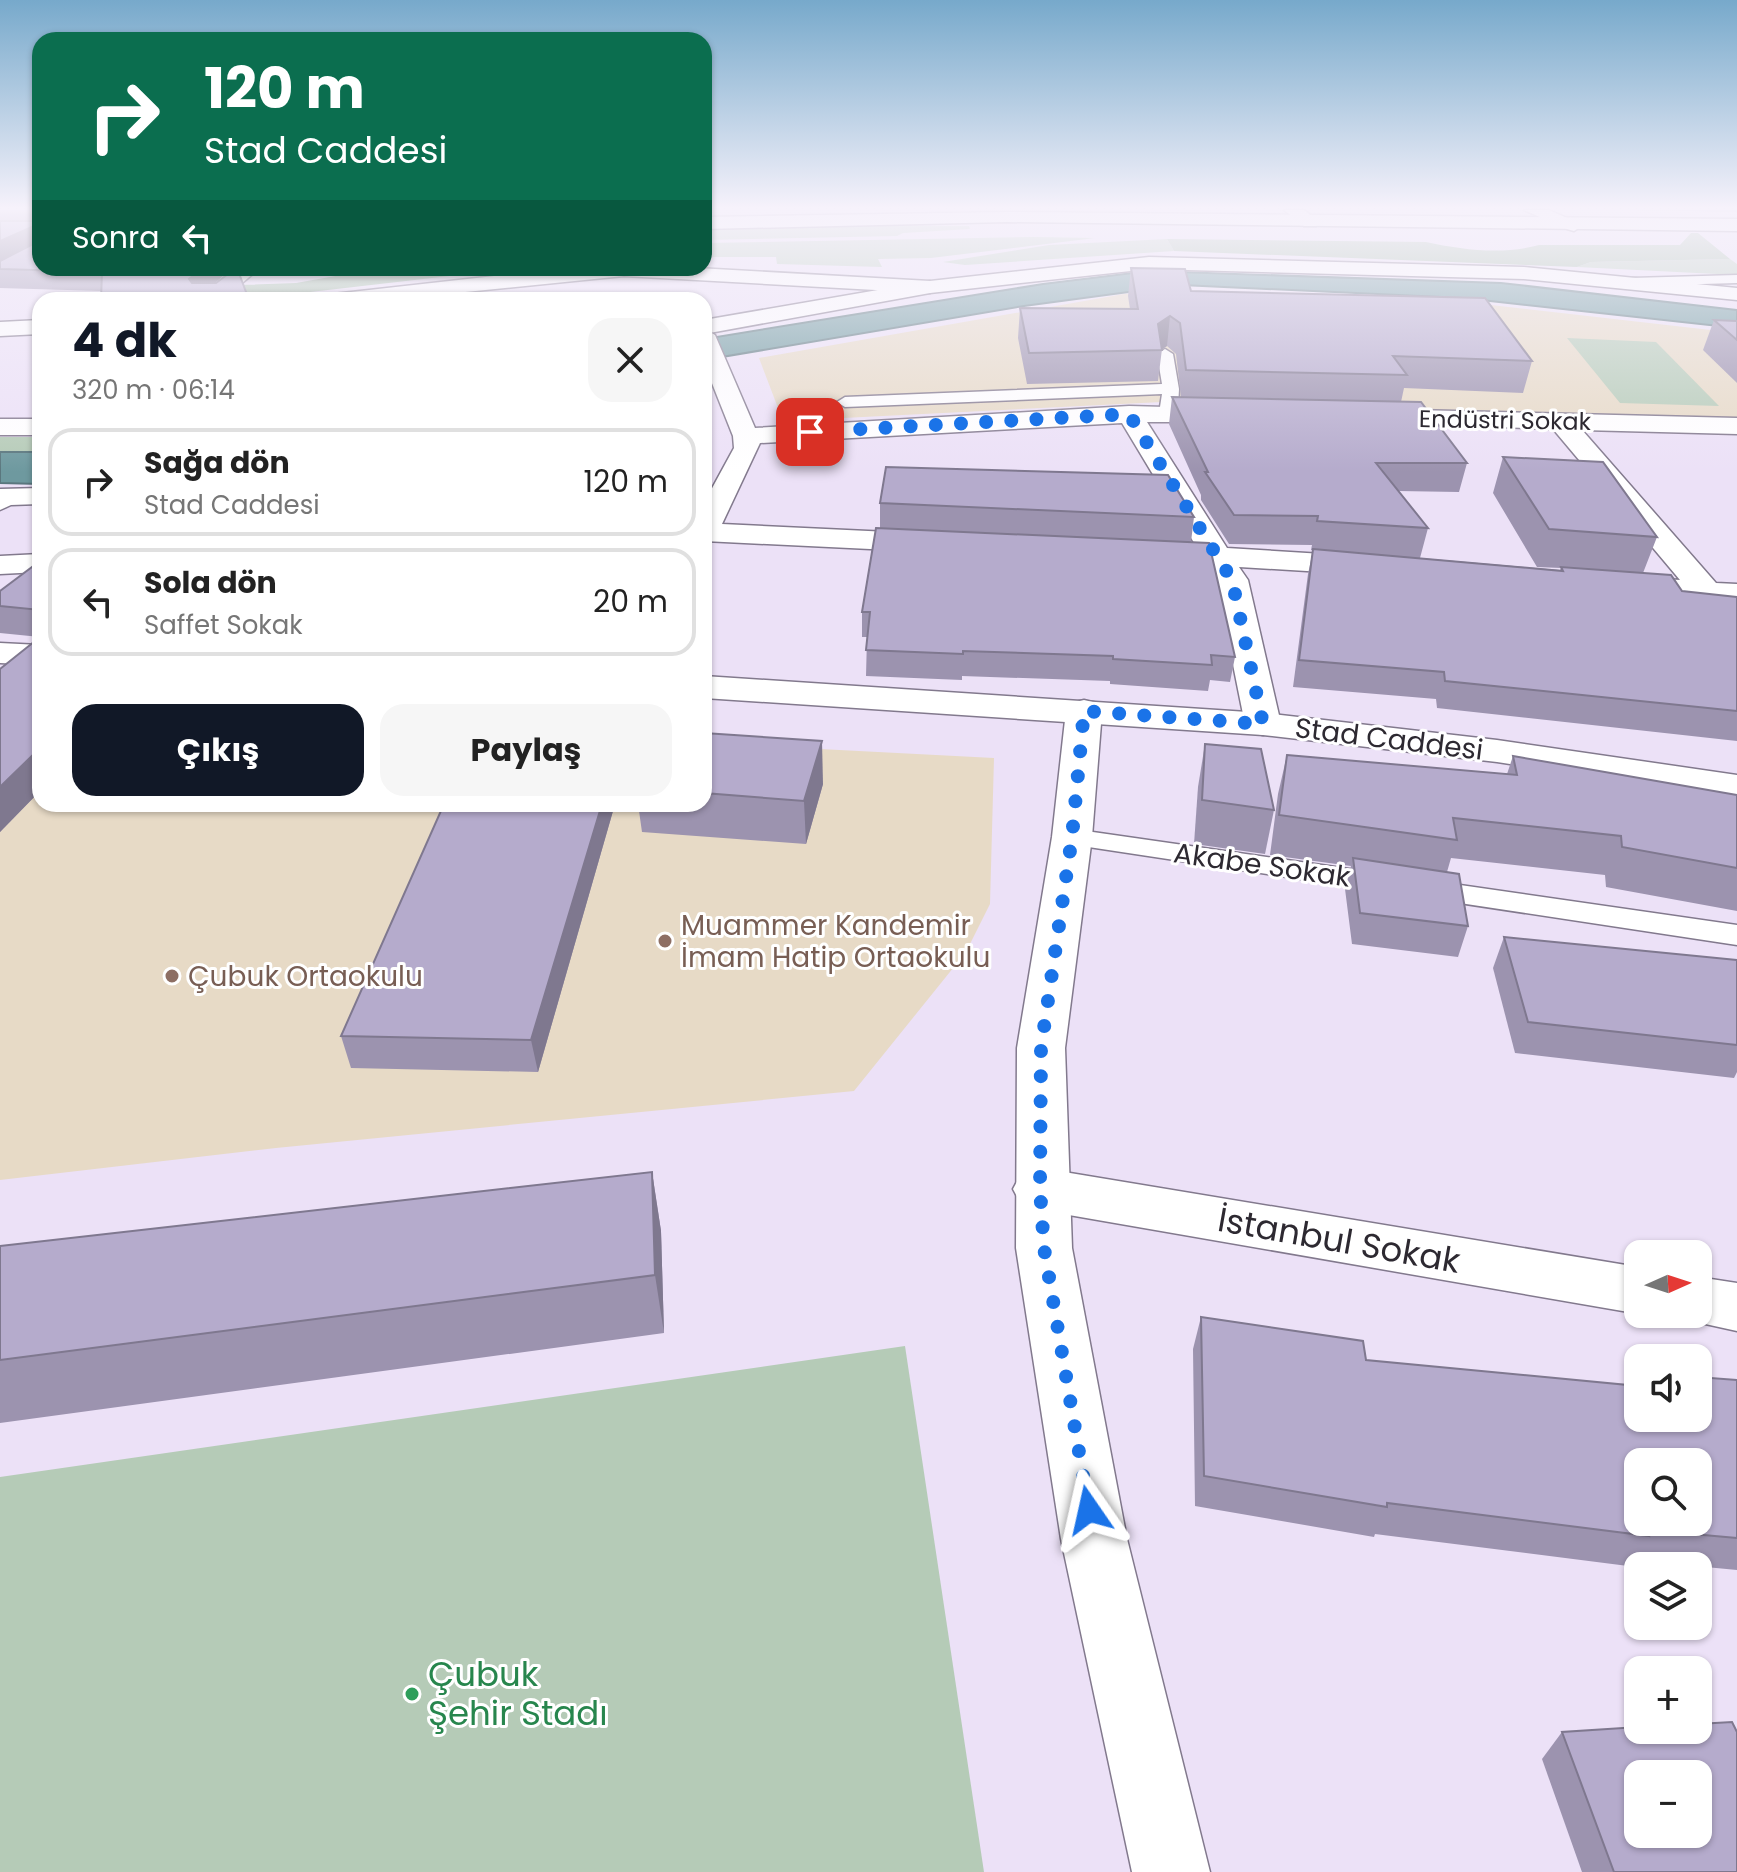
<!DOCTYPE html>
<html lang="tr">
<head>
<meta charset="utf-8">
<style>
	body { margin:0; font-family:Poppins,sans-serif; background:#f6f6f6; color:#222; height:100vh; display:flex; flex-direction:column; font-size:30px; white-space:nowrap }
	* { box-sizing:border-box; margin:0 }
	p { font-size:26px; color:#767676 }
	.icon { flex:none; width:44px; height:44px; fill:none; stroke:currentColor; stroke-width:2; stroke-linecap:round; stroke-linejoin:round }
	.map { position:relative; flex:1; overflow:hidden }
	.panel { position:absolute; left:32px; top:292px; width:680px; height:520px; display:flex; flex-direction:column; background:#fff; border-radius:24px; box-shadow:0 2px 6px #0004 }
	.panel>* { flex:none }
	.guide { position:absolute; left:32px; top:32px; width:680px; height:244px; border-radius:24px; box-shadow:0 2px 6px #0004; background:#0b6e4f; color:#fff; overflow:hidden }
	.needle { width:52px; rotate:87deg }
	.buttons { position:absolute; left:1624px; top:1240px; display:grid; gap:16px }
	.buttons a { display:grid; place-items:center; width:88px; height:88px; border-radius:16px; background:#fff; box-shadow:0 2px 6px #0004; font-size:40px }
	.pin { position:absolute; display:grid; place-items:center; width:68px; height:68px; color:#fff; margin:-34px; border-radius:16px; box-shadow:0 4px 12px #0006 }
	.me { position:absolute; width:88px; margin:-44px; rotate:349deg; stroke-linejoin:round; filter:drop-shadow(0 0 6px #0008) }
	.turn { display:flex; align-items:center; gap:28px; height:168px; padding:0 40px; font-size:36px }
	.turn .icon { width:104px; height:104px; stroke-width:2.5 }
	.turn b { display:block; font-size:56px; line-height:68px }
	.then { display:flex; align-items:center; height:76px; padding:0 40px; background:#0003; gap:16px; font-size:30px }
	.round { display:grid; place-items:center; flex:none; width:84px; height:84px; border-radius:24px; background:#f6f6f6 }
	.head { display:flex; align-items:center; justify-content:space-between; height:136px; padding:0 40px }
	h1 { font-size:48px; font-weight:700; line-height:60px; color:#111827 }
	.cta { display:flex; gap:16px; margin-top:auto; padding:16px 40px }
	.cta a { flex:1; height:92px; border-radius:24px; background:#111827; color:#fff; font-size:32px; font-weight:700; line-height:92px; text-align:center }
	.cta a+a { background:#f6f6f6; color:#222 }
	ul { padding:0; list-style:none }
	li { display:flex; align-items:center; gap:24px; height:108px; margin:0 16px 12px; padding:0 24px; border:4px solid #e0e0e0; border-radius:24px }
	li div { flex:1 }
	li b { display:block; font-size:30px }
	li em { font-style:normal }
	.map>svg:first-child { display:block }
</style>
</head>
<body>
<div class="map">
<svg width="1737" height="1872" viewBox="0 0 1737 1872">
	<rect width="100%" height="100%" fill="#ece1f7"/>
	<g fill="#e7dac6">
		<path d="M1182 290 1482 304 1737 333V421L1182 401 783 421 759 358 1124 294Z"/>
		<path d="M0 703 40 705V804H704V743L994 758 990 904 966 952 854 1091 276 1148 0 1180Z"/>
	</g>
	<g fill="#b5cbb7">
		<path d="M848 225 969 226 970 229 903 233 897 236 704 240V229Z"/>
		<path d="M1034 237 1095 238 931 258 878 259 882 267 777 264 776 257H704V243Z"/>
		<path d="M1167 239 1174 251 965 265 943 262 1049 245Z"/>
		<path d="M1730 259 1737 264V275L1577 267 1591 262Z"/>
		<path d="M1567 338 1656 342 1719 406 1620 403Z"/>
		<rect x="0" y="437" width="40" height="15"/>
		<path d="M905 1346 984 1872H0V1477Z"/>
	</g>
	<g fill="#9cb89e">
		<path d="M1691 233H1698L1730 259 1591 262 1577 267 1174 251 1167 239 1426 242C1463 250 1503 255 1539 245H1680Z"/>
		<path d="M518 268 240 300H221L239 285 296 283 375 269Z"/>
	</g>
	<g fill="#6e999f" stroke="#5a777e" stroke-width="2">
		<path d="M1149 271 1501 283 1737 310V328L1463 298 1181 285 1024 306 704 360V339L1043 284Z"/>
		<path d="M0 452H40V484L0 483Z"/>
	</g>
	<g fill="none" stroke-linecap="round" stroke-linejoin="round">
		<g stroke="#82798d" stroke-width="3">
			<g id="service">
				<path d="M1737 275V283L1632 286 1625 282 1632 278Z"/>
				<path d="M1165 349 1173 354 1179 389 1178 407 1169 412 1160 407 1162 394 845 407 837 402 845 397 1162 384 1157 354Z"/>
				<path d="M1072 829 1737 925V945L1062 843 1058 837 1062 831Z"/>
			</g>
		</g>
		<g stroke="#82798d" stroke-width="3">
			<g id="minor">
				<path d="M1284 210H1304L1319 222 1316 226H1304Z"/>
				<path d="M1524 210H1549L1583 225 1574 231 1567 229Z"/>
				<path d="M237 268H260L222 300H198Z"/>
				<path d="M567 268H697L930 281 940 287 930 293 624 276 386 300H322L333 294Z"/>
				<path d="M40 320V334L0 336V322Z"/>
				<path d="M704 328 715 335 755 428 1129 406 1240 409 1244 414 1240 419 1231 422H1147L1227 548 1372 557 1383 559 1387 566 1383 573 1372 575 1239 567 1248 580 1281 724 1276 732 1263 735 1250 732 1245 724 1216 580 1208 565 1142 559 1138 553 1142 547 1196 546 1122 423 760 443 722 524 932 534 943 537 947 543 943 549 932 552 704 541V503L734 448 733 436 704 363Z"/>
				<path d="M1376 409 1737 418V434L1582 430 1716 583 1737 584V604L1609 592 1604 585 1609 578 1620 576 1680 580 1553 429 1367 422 1363 417Z"/>
				<path d="M40 488V504L11 505 0 510V489Z"/>
				<path d="M40 554V572L0 574V556Z"/>
				<path d="M1040 1168 1638 1267 1640 1314 1040 1210 1021 1204 1013 1189 1021 1174Z"/>
				<path d="M1698 1277 1737 1283V1331L1678 1318 1676 1314H1698Z"/>
			</g>
		</g>
		<g stroke="#82798d" stroke-width="3">
			<g id="tertiary">
				<path d="M1149 257 1524 267 1737 288V300L1524 279 1149 269 930 293 704 334V320L930 281Z"/>
				<rect x="0" y="419" width="40" height="16"/>
				<path d="M1084 700 1097 703 1102 711 1092 837 1065 1048 1072 1248 1127 1539 1210 1872H1132L1061 1539 1016 1248 1017 1048 1052 837 1066 711 1071 703Z"/>
			</g>
		</g>
		<g stroke="#82798d" stroke-width="3">
			<g id="secondary">
				<path d="M1007 212 1737 219V231L1007 222 704 229V217Z"/>
				<path d="M0 643 40 645V665L0 663Z"/>
				<path d="M704 676 1263 713 1497 740 1737 775V799L1497 762 1263 735 704 698Z"/>
			</g>
		</g>
		<use href="#service" fill="#fff" fill-rule="evenodd"/>
		<use href="#minor" fill="#fff" fill-rule="evenodd"/>
		<use href="#tertiary" fill="#fff" fill-rule="evenodd"/>
		<use href="#secondary" fill="#fff" fill-rule="evenodd"/>
	</g>
	<g fill="#9c93af">
		<path d="M0 210H40L232 268 215 283 249 300 101 291 0 288Z"/>
		<path d="M1636 210H1737V212Z"/>
		<path d="M1131 268 1191 291 1532 361 1523 393 1404 388 1401 402 1467 463 1459 492 1398 491 1428 528 1420 558 1560 570 1561 568 1537 567 1493 493 1503 457 1657 537 1643 573 1682 591 1737 597V741L1437 708 1436 699 1293 687 1308 574 1313 550H1311L1312 545 1229 544 1201 500V495L1169 424 1172 397 1181 398 1176 354 1167 346 1162 349 1158 381 1027 384 1018 338 1020 308 1130 309 1128 296Z"/>
		<path d="M1714 320 1737 321V383L1703 350Z"/>
		<path d="M880 503 1194 517 1191 542 1235 657 1230 682 1210 680 1208 691 1110 684V681L962 676V680L866 676 867 637H862V612L880 528Z"/>
		<path d="M40 561V791L0 832V669L40 637 0 633V591Z"/>
		<path d="M704 733 823 784 806 844 642 832 638 804H704Z"/>
		<path d="M1205 744 1274 810 1265 854 1194 844 1198 787Z"/>
		<path d="M1287 755 1507 774 1513 756 1737 795V911L1606 887 1605 875 1451 858 1447 872 1468 926 1458 957 1352 944 1345 889 1351 866 1270 855 1278 794Z"/>
		<path d="M613 811 538 1072 351 1068 341 1036Z"/>
		<path d="M1504 937 1737 960V1072L1734 1078 1515 1053 1493 968Z"/>
		<path d="M652 1172 661 1231 664 1333 0 1423V1246Z"/>
		<path d="M1201 1317 1366 1360 1638 1418 1737 1380V1570L1632 1560 1628 1566 1375 1534 1374 1537 1195 1506 1193 1349Z"/>
		<path d="M1562 1732 1737 1872H1582L1542 1759Z"/>
	</g>
	<g fill="#7f788f">
		<path d="M36 225 40 245 0 264V241Z"/>
		<path d="M203 268H232L195 300 189 279Z"/>
		<path d="M1170 316 1167 346 1161 350 1158 324Z"/>
		<path d="M822 741 823 784 806 844 804 801Z"/>
		<path d="M40 748V791L0 832V787Z"/>
		<path d="M602 804H612L613 811 538 1072 531 1040Z"/>
		<path d="M652 1172 661 1231 664 1333 655 1275Z"/>
	</g>
	<g fill="#b5abcc" stroke="#7f788f" stroke-width="2" fill-rule="evenodd">
		<path d="M34 210H40V268H203L189 279 192 283H216L236 268H237L249 300H101L102 272 0 269V261L35 243 36 225 0 241V221H36Z"/>
		<path d="M1131 268 1185 269 1191 291 1485 298 1532 361 1393 356 1407 375 1186 370 1180 323 1170 316 1158 324 1162 350 1029 353 1020 308 1138 309Z"/>
		<path d="M1714 320 1737 321V340Z"/>
		<path d="M1172 397 1421 402 1467 463H1376L1428 528 1317 521 1318 516 1234 515 1205 472H1208Z"/>
		<path d="M1503 457 1603 462 1657 537 1549 529Z"/>
		<path d="M886 467 1168 475 1194 517 880 503Z"/>
		<path d="M876 528 1209 543 1235 657 1211 655 1212 665 1113 659V656L963 651V654L866 650 870 612H862Z"/>
		<path d="M1313 549 1563 571 1561 567 1671 575 1682 591 1737 597V711L1445 681 1444 672 1299 660Z"/>
		<path d="M40 561V610L0 606V591Z"/>
		<path d="M40 637V748L0 787V669Z"/>
		<path d="M704 733 822 741 804 801 704 793Z"/>
		<path d="M1205 744 1261 749 1274 810 1202 800Z"/>
		<path d="M1287 755 1517 775 1513 756 1737 795V868L1622 847 1621 836 1453 818 1457 840 1279 815Z"/>
		<path d="M444 804H602L531 1040 341 1036Z"/>
		<path d="M1353 858 1459 874 1468 926 1360 913Z"/>
		<path d="M1504 937 1737 960V1045L1528 1022Z"/>
		<path d="M652 1172 655 1275 0 1360V1246Z"/>
		<path d="M1201 1317 1363 1341 1366 1360 1638 1386V1418H1698V1377L1737 1380V1538L1647 1530 1649 1536 1387 1503V1507L1204 1476ZM1638 1462H1698V1522H1638Z"/>
		<path d="M1732 1722 1737 1732V1872H1614L1562 1732 1638 1727V1730H1698V1724ZM1638 1774H1698V1834H1638Z"/>
	</g>
	<linearGradient id="sky" x2="0" y2="1"><stop stop-color="#77a9cb"/><stop offset="0.44" stop-color="#f6f2fb"/><stop offset="1" stop-color="#f6f2fb" stop-opacity="0"/></linearGradient>
	<rect width="1737" height="472" fill="url(#sky)"/>
	<g fill="none" stroke-linecap="round" stroke-linejoin="round">
		<path stroke="#1a73e8" stroke-width="14" stroke-dasharray="0 25.2" d="M810 432 1129 414 1232 580 1263 724 1084 711 1072 837 1041 1048 1040 1189 1044 1248 1089 1510"/>
	</g>
	<g fill="#8d6e63" stroke="#fff" stroke-width="3">
		<circle cx="665" cy="941" r="8"/>
		<circle cx="172" cy="976" r="8"/>
	</g>
	<circle fill="#2e9e5b" stroke="#fff" stroke-width="3" cx="412" cy="1694" r="8"/>
	<g text-anchor="middle" dominant-baseline="central" stroke-width="6" stroke-linejoin="round" paint-order="stroke">
		<g font-size="24" fill="#2d2931" stroke="#fff">
			<text transform="translate(1505 420) rotate(1)">Endüstri Sokak</text>
		</g>
		<g font-size="28" fill="#2d2931" stroke="#fff">
			<text transform="translate(1389 739) rotate(7)">Stad Caddesi</text>
			<text transform="translate(1262 865) rotate(8)">Akabe Sokak</text>
		</g>
		<g font-size="28" fill="#785e54" stroke="#fff" text-anchor="start">
			<text x="681" y="925">Muammer Kandemir<tspan x="681" dy="32">İmam Hatip Ortaokulu</tspan></text>
			<text x="188" y="976">Çubuk Ortaokulu</text>
		</g>
		<g font-size="34" fill="#2d2931" stroke="#fff">
			<text transform="translate(1339 1240) rotate(10)">İstanbul Sokak</text>
		</g>
		<g font-size="34" fill="#27864d" stroke="#fff" text-anchor="start">
			<text x="428" y="1674">Çubuk<tspan x="428" dy="39">Şehir Stadı</tspan></text>
		</g>
	</g>
</svg>
<div class="buttons">
<a><svg class="needle" viewBox="-14 -14 28 28"><path d="M0-13l5 13h-10z" fill="#e53935"/><path d="M0 13l5-13h-10z" fill="#767676"/></svg></a>
<a><svg class="icon" aria-label="sound" viewBox="0 0 24 24"><path d="M4 9h4l5-4v14l-5-4H4zM17 9q2 3 0 6"/></svg></a>
<a><svg class="icon" aria-label="search" viewBox="0 0 24 24"><circle cx="10" cy="10" r="6"/><path d="M15 15l6 6"/></svg></a>
<a><svg class="icon" aria-label="layers" viewBox="0 0 24 24"><path d="M12 4l9 5-9 5-9-5zM3 14l9 5 9-5"/></svg></a>
<a>+</a>
<a>−</a>
</div>
<div class="pin" style="left:810px;top:432px;background:#d93025"><svg class="icon" aria-label="arrive" viewBox="0 0 24 24"><path d="M6 21V4h12l-3 4 3 4H6"/></svg></div>
<svg class="me" style="left:1089px;top:1510px" viewBox="-20 -20 40 40"><path d="M0-17L14 15 0 8-14 15z" fill="#1a73e8" stroke="#fff" stroke-width="4"/></svg>
<div class="guide">
<div class="turn"><svg class="icon" aria-label="right" viewBox="0 0 24 24"><path d="M7 20v-9h11M14 6l5 5-5 5"/></svg><div><b>120 m</b>Stad Caddesi</div></div>
<div class="then">Sonra<svg class="icon" aria-label="left" viewBox="0 0 24 24"><path d="M17 20v-9H6M10 6l-5 5 5 5"/></svg></div>
</div>
<section class="panel">
<div class="head"><div><h1>4 dk</h1><p>320 m · 06:14</p></div><a class="round"><svg class="icon" aria-label="close" viewBox="0 0 24 24"><path d="M6 6l12 12M18 6L6 18"/></svg></a></div>
<ul>
<li><svg class="icon" aria-label="right" viewBox="0 0 24 24"><path d="M7 20v-9h11M14 6l5 5-5 5"/></svg><div><b>Sağa dön</b><p>Stad Caddesi</p></div><em>120 m</em></li>
<li><svg class="icon" aria-label="left" viewBox="0 0 24 24"><path d="M17 20v-9H6M10 6l-5 5 5 5"/></svg><div><b>Sola dön</b><p>Saffet Sokak</p></div><em>20 m</em></li>
</ul>
<div class="cta"><a>Çıkış</a><a>Paylaş</a></div>
</section>
</div>
</body>
</html>
